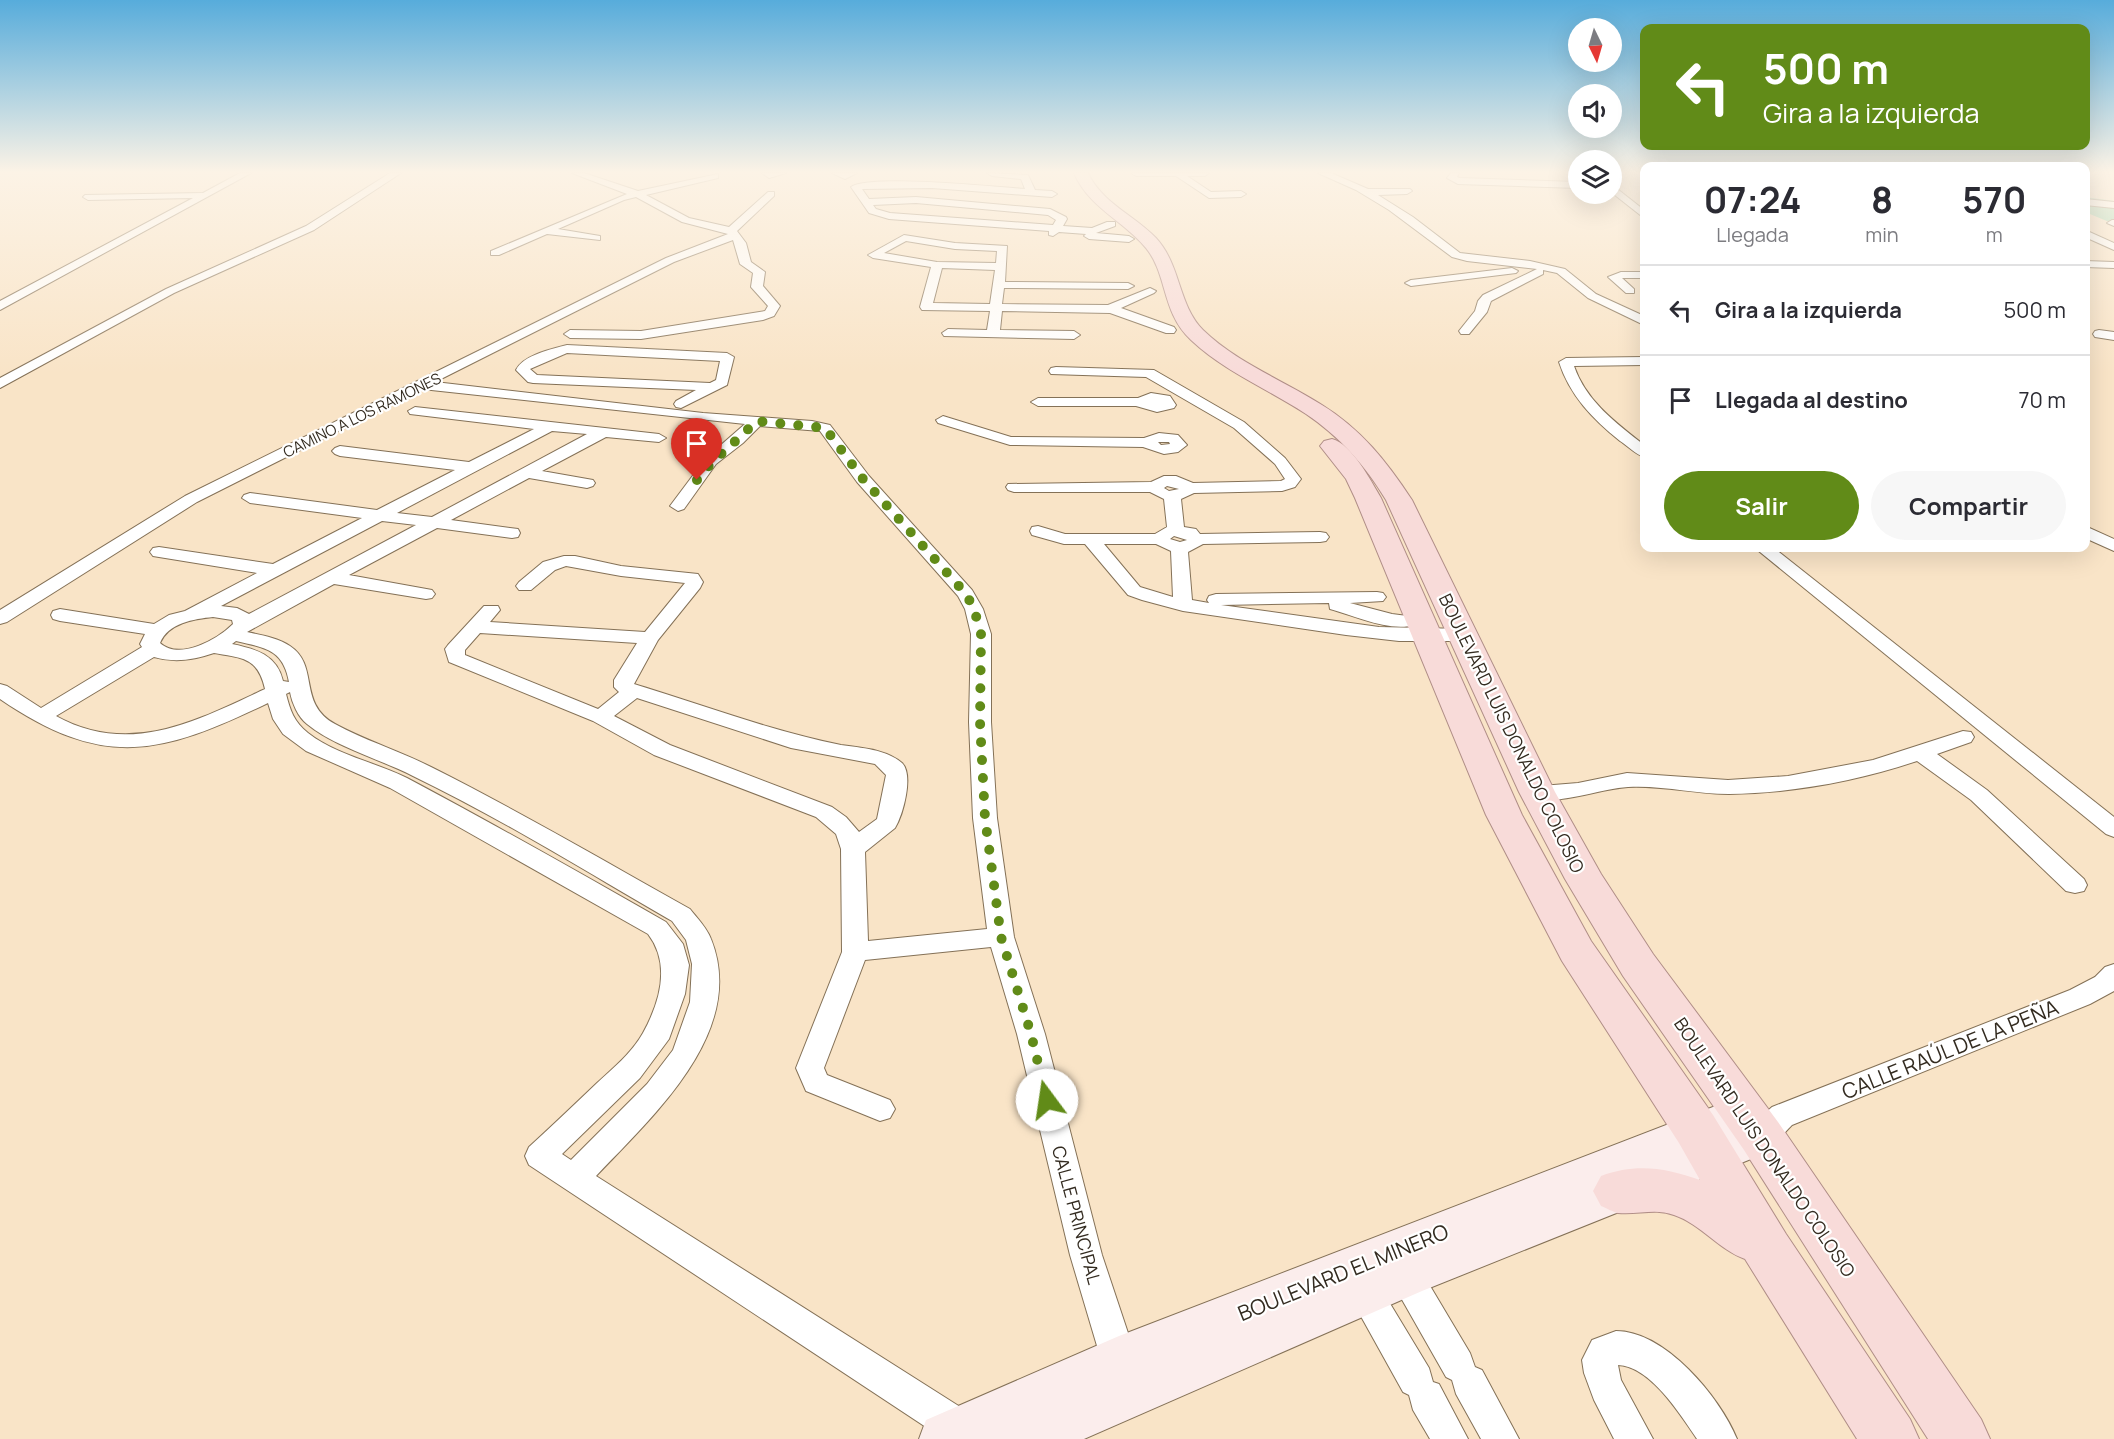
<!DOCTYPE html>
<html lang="es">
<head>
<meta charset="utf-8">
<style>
	body { margin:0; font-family:Manrope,sans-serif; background:#f7f7f7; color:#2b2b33; height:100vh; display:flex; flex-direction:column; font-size:22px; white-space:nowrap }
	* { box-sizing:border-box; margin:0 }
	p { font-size:20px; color:#7c7c81 }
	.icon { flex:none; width:33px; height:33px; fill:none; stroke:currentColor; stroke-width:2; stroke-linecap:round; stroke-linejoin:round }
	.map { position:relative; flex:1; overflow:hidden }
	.drawer { position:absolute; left:1640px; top:162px; width:450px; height:390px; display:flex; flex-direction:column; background:#fff; border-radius:12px; box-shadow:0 6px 24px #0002 }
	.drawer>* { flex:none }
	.banner { position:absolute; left:1640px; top:24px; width:450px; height:126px; border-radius:12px; box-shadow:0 6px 24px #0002; background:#618b18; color:#fff; overflow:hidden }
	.needle { width:39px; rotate:175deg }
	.tools { position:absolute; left:1568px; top:18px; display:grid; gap:12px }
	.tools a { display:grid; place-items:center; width:54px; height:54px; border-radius:50%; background:#fff; box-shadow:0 6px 24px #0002; font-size:30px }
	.pin { position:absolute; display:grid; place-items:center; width:51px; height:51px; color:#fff; margin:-62px -26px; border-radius:50% 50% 50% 0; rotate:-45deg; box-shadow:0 0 6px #0007 }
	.pin .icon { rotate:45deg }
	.me { position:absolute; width:66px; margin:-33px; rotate:346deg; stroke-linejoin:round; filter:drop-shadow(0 0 4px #0008) }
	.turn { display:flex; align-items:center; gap:21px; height:126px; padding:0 24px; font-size:27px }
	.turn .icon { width:78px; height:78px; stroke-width:2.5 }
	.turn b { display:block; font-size:42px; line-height:51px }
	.eta { display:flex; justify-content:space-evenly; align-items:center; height:102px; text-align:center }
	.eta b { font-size:36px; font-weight:700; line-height:42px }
	.cta { display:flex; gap:12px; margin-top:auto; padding:12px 24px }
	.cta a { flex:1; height:69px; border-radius:36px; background:#618b18; color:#fff; font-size:24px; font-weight:700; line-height:69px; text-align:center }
	.cta a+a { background:#f7f7f7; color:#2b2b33 }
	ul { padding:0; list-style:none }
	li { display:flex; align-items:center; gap:18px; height:90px; padding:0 24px; border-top:2px solid #e1e1e2 }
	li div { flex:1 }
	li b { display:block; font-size:22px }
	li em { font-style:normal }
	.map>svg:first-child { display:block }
</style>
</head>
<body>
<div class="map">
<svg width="2114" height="1439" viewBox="0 0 2114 1439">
	<rect width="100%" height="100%" fill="#f9e4c7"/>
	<path fill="#93d5ae" d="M2085 197 2114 201V224L2085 212Z"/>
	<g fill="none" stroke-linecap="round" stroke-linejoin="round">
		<g stroke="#847157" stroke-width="2">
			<g id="street">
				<path d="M240 173H251L0 310V301L193 198 88 200 83 197 85 195 203 193Z"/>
				<path d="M390 173H401L314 230 174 293 0 388V378L166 289 306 226Z"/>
				<path d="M572 173H584L638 191 718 174V178L646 195 689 218 729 227 768 192H774V196L737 231 746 243 751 262 765 272 763 286 780 306 774 316 763 320 641 339 570 338 564 334 570 330 641 331 765 311 768 306 751 287 753 273 740 264 733 240 674 262 435 382 703 413 812 421 830 425 869 476 972 590 983 609 991 634V722L997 818 1014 937 1045 1034 1102 1255 1139 1366 1133 1378 1121 1383 1109 1378 1103 1366 1070 1255 1017 1034 991 947 865 960 824 1068 827 1075 890 1100 895 1109 890 1118 880 1121 806 1091 796 1068 842 952 841 849 836 834 816 817 654 755 593 721 449 662 445 649 448 645 484 606H498L500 610 490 622 645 632 685 583 621 576 566 566 555 570 531 590H519L516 586 519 582 543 562 564 556H575L621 566 698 574 703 582 700 588 658 640 634 684C703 705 771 731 841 745 861 748 886 749 902 763 914 775 903 815 895 828L865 852 868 941 987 929 973 818 969 722 971 634 965 609 958 596 857 482 820 431 760 426 743 443 716 464 684 509 678 511 670 506 706 458 745 424 422 389 197 502 7 622 0 624V610L185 496 666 258 728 234 682 222 636 197 624 200 558 229 600 236V240L547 234 499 255H491V251L627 194ZM480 633 637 643 614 680V687L619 692 598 709 465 655V650ZM637 698 791 748 875 764 886 775 877 819 859 832 846 817 832 807 670 745 614 716Z"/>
				<path d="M762 173H786L769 178Z"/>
				<path d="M832 173H857L845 179Z"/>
				<path d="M987 173 1028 175 1035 190 1052 191 1057 194 1052 197 932 188 862 189 869 199 916 197 1050 209 1066 217 1067 219 1063 226 1092 228 1107 222H1115V226L1096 233 1129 236 1134 239 1129 242 1089 239 1084 236 1086 234 1059 232 1053 236 1049 235V231L889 219 869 213 851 187C870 174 996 187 1025 189L1021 179 992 176ZM916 203 1048 215 1056 220 1053 225 890 213 876 209 873 205Z"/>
				<path d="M1131 173H1209L1205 176H1187L1211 192 1241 191 1246 194 1241 197 1209 198 1176 176H1136Z"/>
				<path d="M1318 173H1331L1368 189H1410L1412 191 1407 194 1378 195 1413 217 1460 253 1530 261 1565 269 1596 294 1644 316V325L1588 298 1557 273 1543 270V274L1491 301 1487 312 1469 334H1461L1459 331 1475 311 1478 301 1483 295 1537 269 1467 261 1452 257 1389 210 1356 190Z"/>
				<path d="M1451 173H1459L1457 177 1460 178 1578 182V188L1458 184 1447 178Z"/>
				<path d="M1611 184 1644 210V218L1611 192Z"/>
				<path d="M2085 199 2114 202V208L2085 205Z"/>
				<path d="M2112 220H2114V226L2107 223Z"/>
				<path d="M2085 230 2114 243V250L2085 237Z"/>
				<path d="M904 235 955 243 1007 246 1005 282 1128 283 1134 286 1128 289 1004 288 1002 304 1108 305 1150 288 1156 291 1154 293 1121 308 1174 327 1176 330 1174 333H1166L1110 313 1002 311 1000 330 1074 331 1080 335 1074 339 944 336 942 333 948 329 987 330 990 311 922 310 920 307 931 267 873 258 868 255ZM906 241 955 249 997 251 996 263 937 262 884 253ZM942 268 995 270 990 304 933 303Z"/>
				<path d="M2085 261 2114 262V268L2085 267Z"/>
				<path d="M1512 268 1518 271 1516 273 1411 286 1405 283 1411 280Z"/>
				<path d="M1621 272H1644V278H1622L1634 289V293H1626L1608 277Z"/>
				<path d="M2099 330 2114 332V340L2095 337 2093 334 2095 331Z"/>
				<path d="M567 345 727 353 734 357 727 385 681 408 676 407 674 404 676 401 696 390 533 383 528 382 516 370C523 355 552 349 567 345ZM567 353 720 361 716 380 710 383 537 375 530 369Z"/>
				<path d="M1644 357V365L1574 366C1586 401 1616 423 1644 445V457C1635 454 1628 446 1620 441 1593 419 1570 396 1559 362L1566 358Z"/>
				<path d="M1056 367 1154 370 1244 422 1285 458 1301 479 1295 487 1282 491 1194 493 1181 499 1184 527 1196 529 1200 534 1320 532 1326 533 1329 537 1326 541 1320 542 1203 544 1188 552 1192 600 1209 603 1207 600 1209 596 1216 594 1377 592 1383 593 1386 597 1383 601 1350 603 1392 614 1415 617 1417 621 1415 625C1388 632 1356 616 1330 609L1329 603 1221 605 1379 627 1463 629 1470 631 1473 635 1470 639 1463 641H1399L1346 635 1183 611 1142 600 1128 595 1085 544H1064L1032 535 1030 531 1032 527 1038 526 1065 534H1155L1167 527 1164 499 1150 492H1014L1008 490 1006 487 1008 484 1151 482 1164 476H1176L1193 483 1281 481 1285 479 1275 464 1234 428 1146 377 1051 374 1049 371 1051 368ZM1167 486 1179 489 1169 491 1164 488ZM1174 536 1187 540 1180 542 1170 539ZM1104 544H1156L1171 551 1173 597 1140 587Z"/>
				<path d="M1151 393 1170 396 1176 405 1174 408 1157 412 1136 406H1038L1031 402 1038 398H1138Z"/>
				<path d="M415 407 659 434 666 438 659 442 606 437 542 471 593 480 595 483 593 486 587 488 529 478 451 520 518 529 520 533 518 537 512 538 437 528 349 575 432 590 435 594 432 598 426 599 334 584 247 632C261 635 278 638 290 646 320 666 297 703 335 724 366 741 400 751 431 767 519 811 604 861 690 909 697 918 707 928 711 939 748 1031 653 1116 596 1176L976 1417 985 1426 990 1439H944L529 1165 525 1156 529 1147C552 1126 574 1105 596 1084 612 1069 632 1053 643 1033 660 1002 671 964 648 934L390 788 306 751 283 734 273 719 268 703C160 755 104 770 0 699V684L7 686 41 708 142 647 140 644 145 634 60 621 53 619 51 615 53 611 60 609 154 624 169 615 185 611 257 573 159 557 153 556 150 552 153 548 159 547 273 564 362 518 250 503 242 498 244 495 250 493 377 510 455 470 340 456 335 454 332 451 335 448 340 446 469 462 534 429 410 414 408 411ZM552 431 587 434 432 517 397 513ZM382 521 416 525 249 614 237 608 221 606ZM213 617 232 620 233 624C218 639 180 661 160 643 168 623 194 619 213 617ZM236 641C265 648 283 649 289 682L283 681C277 655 256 649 232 644ZM214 653C242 658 258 657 265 689 196 721 130 757 56 716L154 657C175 663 193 660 214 653ZM290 692C292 703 298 717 307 724 335 747 380 759 413 776 502 819 587 872 672 921L686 940 692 964 690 1002 673 1050 647 1084 571 1160 562 1154 640 1078 669 1039 685 994 689 965 683 944 666 922C580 873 494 824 407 778 375 762 336 755 308 733 294 722 290 710 286 694Z"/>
				<path d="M943 416 1011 437 1144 438 1159 433 1178 435 1187 445 1178 452 1164 454 1143 447 1010 445 938 423 936 420ZM1158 442H1169L1170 444 1161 445Z"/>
				<path d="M2085 526 2114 539V551L2085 538Z"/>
				<path d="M1755 548H1774L2114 817V837L2106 834Z"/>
				<path d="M1963 731 1971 732 1974 737 1971 742 1937 754 1987 790 2084 879 2087 885 2084 891 2075 893 2066 891 1971 800 1917 761C1857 781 1793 793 1729 794 1695 794 1662 785 1628 787 1595 789 1563 806 1529 797L1526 792 1529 787 1578 783 1627 773 1728 780 1788 776 1873 760Z"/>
				<path d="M2114 964V991L2090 1004 1792 1125C1779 1138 1771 1152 1750 1145L1746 1136 1750 1127 1772 1107 2070 990 2095 977 2105 967Z"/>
				<path d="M1405 1260 1417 1264 1470 1353 1475 1367 1482 1370 1519 1439H1481L1456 1394 1452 1380 1446 1377 1388 1275 1393 1264Z"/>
				<path d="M1365 1277 1377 1282 1429 1368 1433 1382 1439 1384 1468 1439H1430L1413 1410 1409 1395 1403 1392 1348 1293 1353 1282Z"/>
				<path d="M1616 1331C1665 1331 1720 1397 1737 1439H1697C1680 1414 1650 1366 1618 1365L1621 1380 1653 1439H1614L1594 1400 1584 1373 1582 1360 1592 1340Z"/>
			</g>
		</g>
		<g stroke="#847157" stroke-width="2">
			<path id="secondary" d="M1744 1095 1759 1100 1765 1112 1762 1118 1776 1123 1782 1136 1776 1149 1422 1291 1084 1439H919L926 1420 1119 1336Z"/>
		</g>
		<g stroke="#b08e87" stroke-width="2">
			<g id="primary">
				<path d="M1074 173H1088C1102 203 1134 215 1156 238 1181 265 1178 305 1203 330 1237 363 1283 380 1322 405 1361 429 1387 462 1412 500L1555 792 1601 874 1653 954 1778 1122 1981 1419 1990 1439H1928L1744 1150 1623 976 1565 879 1519 792 1386 500C1365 465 1340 437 1306 414 1268 389 1225 372 1191 340 1161 312 1168 275 1146 248 1123 220 1089 208 1074 173Z"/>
				<path d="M1332 439C1352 444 1371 481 1381 498L1522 815 1591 941 1713 1115 1786 1234 1910 1419 1919 1439H1857L1745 1259C1719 1250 1701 1224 1674 1215 1655 1208 1638 1215 1618 1213 1613 1212 1606 1208 1601 1206L1593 1191 1601 1176C1636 1163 1666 1168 1700 1180L1679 1143 1562 961 1486 815 1355 498 1346 479 1320 446 1324 441Z"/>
			</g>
		</g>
		<use href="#street" fill="#fff" fill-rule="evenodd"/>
		<use href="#secondary" fill="#fbedec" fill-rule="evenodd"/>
		<use href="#primary" fill="#f8dbd9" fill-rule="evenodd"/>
	</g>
	<linearGradient id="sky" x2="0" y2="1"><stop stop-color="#57acdb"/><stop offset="0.46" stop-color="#fcf3e6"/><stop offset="1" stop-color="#fcf3e6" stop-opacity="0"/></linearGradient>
	<rect width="2114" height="374" fill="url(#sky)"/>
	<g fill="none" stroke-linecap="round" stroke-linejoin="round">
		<path stroke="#618b18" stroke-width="10" stroke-dasharray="0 18" d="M697 480C714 457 737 442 756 421L825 428 863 479 966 594 974 609 981 634 980 722 985 818 1001 937 1031 1034 1047 1100"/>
	</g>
	<g text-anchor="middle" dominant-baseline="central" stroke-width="4.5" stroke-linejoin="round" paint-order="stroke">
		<g font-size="15" fill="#332b20" stroke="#fff">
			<text transform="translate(362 415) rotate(-26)">CAMINO A LOS RAMONES</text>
		</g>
		<g font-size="18" fill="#332b20" stroke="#fff">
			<text transform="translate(1512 733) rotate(64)">BOULEVARD LUIS DONALDO COLOSIO</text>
			<text transform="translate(1765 1147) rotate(56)">BOULEVARD LUIS DONALDO COLOSIO</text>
			<text transform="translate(1077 1215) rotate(75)">CALLE PRINCIPAL</text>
		</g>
		<g font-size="21" fill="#332b20" stroke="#fff">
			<text transform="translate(1950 1049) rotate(-22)">CALLE RAÚL DE LA PEÑA</text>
			<text transform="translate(1343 1272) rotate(-22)">BOULEVARD EL MINERO</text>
		</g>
	</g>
</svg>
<div class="tools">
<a><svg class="needle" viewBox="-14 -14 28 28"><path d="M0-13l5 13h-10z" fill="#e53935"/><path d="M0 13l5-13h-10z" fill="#7c7c81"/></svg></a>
<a><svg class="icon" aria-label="sound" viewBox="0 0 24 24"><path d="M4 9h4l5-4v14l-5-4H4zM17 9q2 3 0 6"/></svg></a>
<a><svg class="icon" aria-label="layers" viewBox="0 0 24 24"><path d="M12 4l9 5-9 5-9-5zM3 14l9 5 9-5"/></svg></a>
</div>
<div class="pin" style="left:697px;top:480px;background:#d93025"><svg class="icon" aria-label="arrive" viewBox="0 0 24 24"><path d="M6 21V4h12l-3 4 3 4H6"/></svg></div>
<svg class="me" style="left:1047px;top:1100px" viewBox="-20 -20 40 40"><circle r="19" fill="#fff"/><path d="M0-13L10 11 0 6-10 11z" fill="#618b18"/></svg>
<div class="banner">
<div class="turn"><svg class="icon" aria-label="left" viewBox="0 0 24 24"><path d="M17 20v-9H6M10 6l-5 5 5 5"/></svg><div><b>500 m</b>Gira a la izquierda</div></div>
</div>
<section class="drawer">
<div class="eta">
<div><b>07:24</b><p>Llegada</p></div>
<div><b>8</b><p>min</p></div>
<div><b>570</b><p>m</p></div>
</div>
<ul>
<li><svg class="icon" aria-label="left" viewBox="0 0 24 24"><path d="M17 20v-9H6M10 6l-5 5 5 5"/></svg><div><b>Gira a la izquierda</b></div><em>500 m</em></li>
<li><svg class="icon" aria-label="arrive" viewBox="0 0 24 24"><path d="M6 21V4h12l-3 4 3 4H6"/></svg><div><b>Llegada al destino</b></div><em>70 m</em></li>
</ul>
<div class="cta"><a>Salir</a><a>Compartir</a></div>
</section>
</div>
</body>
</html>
